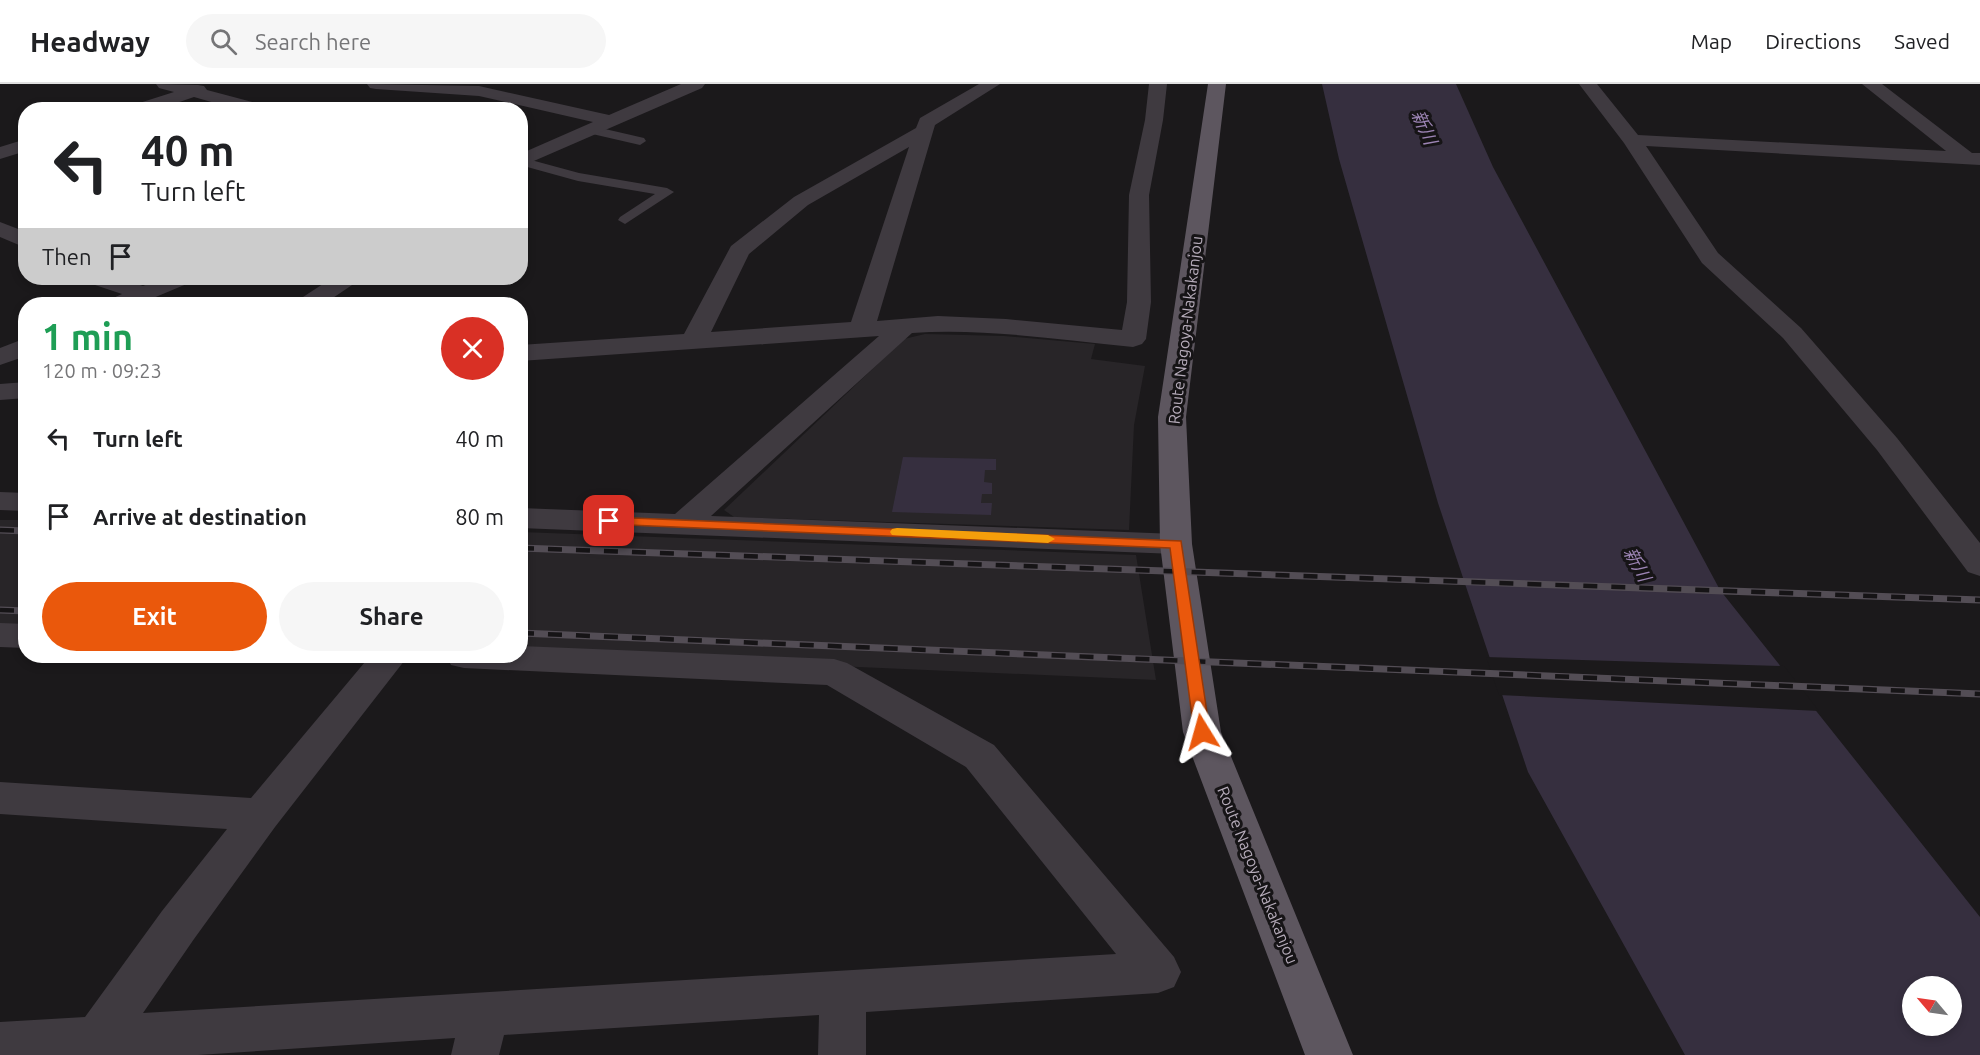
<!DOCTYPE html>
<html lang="en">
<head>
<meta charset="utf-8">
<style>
	body { margin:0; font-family:Ubuntu,"Noto Sans JP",sans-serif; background:#f6f6f6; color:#202124; height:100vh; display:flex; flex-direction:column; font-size:22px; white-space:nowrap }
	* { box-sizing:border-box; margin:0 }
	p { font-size:20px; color:#757577 }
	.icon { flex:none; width:33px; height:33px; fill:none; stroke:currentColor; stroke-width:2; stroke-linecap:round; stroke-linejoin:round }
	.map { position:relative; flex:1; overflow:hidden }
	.side { position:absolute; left:18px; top:213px; width:510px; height:366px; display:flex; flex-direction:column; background:#fff; border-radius:24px; box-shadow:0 3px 9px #0003 }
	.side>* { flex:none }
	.hud { position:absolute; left:18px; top:18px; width:510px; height:183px; border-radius:24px; box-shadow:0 3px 9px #0003; background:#fff; color:#202124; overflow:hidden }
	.needle { width:39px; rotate:299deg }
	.tools { position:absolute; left:1902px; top:892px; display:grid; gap:12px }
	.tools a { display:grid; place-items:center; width:60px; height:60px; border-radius:50%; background:#fff; box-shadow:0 3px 9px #0003; font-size:30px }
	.pin { position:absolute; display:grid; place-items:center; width:51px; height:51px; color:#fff; margin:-26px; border-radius:12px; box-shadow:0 3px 9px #0006 }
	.me { position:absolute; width:66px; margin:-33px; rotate:352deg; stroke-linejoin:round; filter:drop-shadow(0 0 4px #0008) }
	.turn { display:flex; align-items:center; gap:21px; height:126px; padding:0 24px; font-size:27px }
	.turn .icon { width:78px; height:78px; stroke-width:2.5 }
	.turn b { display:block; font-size:42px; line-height:51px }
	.then { display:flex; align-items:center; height:57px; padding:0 24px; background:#0003; gap:12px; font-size:22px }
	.round { display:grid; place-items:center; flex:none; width:63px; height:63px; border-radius:32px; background:#f6f6f6 }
	.head { display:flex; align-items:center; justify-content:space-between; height:102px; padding:0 24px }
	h1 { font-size:36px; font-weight:700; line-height:45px; color:#1e9e55 }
	.primary-button { display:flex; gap:12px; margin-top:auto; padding:12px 24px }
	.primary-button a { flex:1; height:69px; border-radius:36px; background:#ea580c; color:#fff; font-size:24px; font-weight:700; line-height:69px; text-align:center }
	.primary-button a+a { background:#f6f6f6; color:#202124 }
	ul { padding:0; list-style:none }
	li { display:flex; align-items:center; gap:18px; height:78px; padding:0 24px }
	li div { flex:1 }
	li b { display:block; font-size:22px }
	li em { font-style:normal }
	header { display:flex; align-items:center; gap:36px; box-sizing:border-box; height:84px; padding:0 30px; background:#fff; border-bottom:2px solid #e0e0e0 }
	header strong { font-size:28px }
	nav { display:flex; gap:33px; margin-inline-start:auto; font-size:21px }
	.search { width:420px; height:54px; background:#f6f6f6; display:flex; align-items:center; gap:15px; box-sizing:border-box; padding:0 21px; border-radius:33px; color:#757577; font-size:22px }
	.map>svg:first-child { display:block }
</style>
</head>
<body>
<header>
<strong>Headway</strong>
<div class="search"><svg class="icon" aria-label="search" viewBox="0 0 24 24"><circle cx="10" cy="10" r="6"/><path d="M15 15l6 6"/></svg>Search here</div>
<nav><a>Map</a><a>Directions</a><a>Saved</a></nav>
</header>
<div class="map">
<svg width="1980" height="971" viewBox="0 0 1980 971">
	<rect width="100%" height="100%" fill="#1b191b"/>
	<g fill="#282528">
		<path d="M925 250 1004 252 1095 260 1091 275 1145 282 1134 341 1129 446 734 433 724 426 904 255Z"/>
		<path d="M0 436H25V542L0 540Z"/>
		<path d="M521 448 1136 471 1156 596 521 568Z"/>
	</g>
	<g fill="#362f3f" fill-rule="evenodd">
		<path d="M1322 0H1456L1493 83 1720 506 1980 833V971H1685L1528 688 1438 419 1339 75ZM1912 903H1952V942H1912Z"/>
		<path d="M903 373 996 375V386H985L984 398 992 399V410H982L981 419H992L991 431 892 428Z"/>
	</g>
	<path fill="#1b191b" d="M1486 573 1784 582 1819 627 1499 611Z"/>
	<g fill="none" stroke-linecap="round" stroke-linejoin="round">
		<g fill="#3f3a40" fill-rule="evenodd">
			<path d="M592 42 644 54 646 57 640 61 588 49V43Z"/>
			<path d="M520 73 579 89 667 104 674 108 625 140 618 136 620 133 655 110 578 97 520 81Z"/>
		</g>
		<g fill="#3f3a40" fill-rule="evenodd">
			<path d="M156 0 198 1 204 2 207 6 267 22 270 26H239L194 13 156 26H127L130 22 174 8 159 4Z"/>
			<path d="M367 0 479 2 609 31 681 0H705L702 4 520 83V70L593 38 479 12 376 5 370 4Z"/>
			<path d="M979 0H1000L935 41 877 237 938 232 1006 235 1122 246 1127 218 1129 111 1145 36 1149 0H1167L1163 36 1149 111 1151 218 1146 255 1142 260 1133 263C1060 256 985 244 912 249L711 432 1176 450 1187 453 1192 460 1187 467 1176 470 520 444V424L675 430 879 252 520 277V261L684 250 731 162 794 113 916 44 920 34ZM909 63 851 238 711 248 749 170 808 121Z"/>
			<path d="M1579 0H1597L1638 51 1946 67 1862 0H1882L1972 69H1980V81L1646 62 1718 169 1801 244 1897 354 1980 459V492L1968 488 1877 366 1783 254 1702 179 1624 59Z"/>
			<path d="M26 55V67L0 75V63Z"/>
			<path d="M0 138 26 148V164L0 153Z"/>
			<path d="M86 194H119L143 202 162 194H193L189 199 139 220H108L111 215 122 210 89 199Z"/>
			<path d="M332 194H359L355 199 324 220H297L300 215Z"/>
			<path d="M26 254V272L0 281V264Z"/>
			<path d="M26 298V314L0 316V300Z"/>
			<path d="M0 408 26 409V427L0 426Z"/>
			<path d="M0 539 26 540V564L0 563Z"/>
			<path d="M520 562 834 575 847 579 994 661 1174 873 1181 888 1174 903 1158 909 866 928V971H818L819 931 504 951 499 971H451L455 954 198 971H0V938L85 933 162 827 227 745 0 730V698L251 714 370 572H408L275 743 194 855 143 929 1116 870 966 683 827 601 464 584 451 581 446 572H520Z"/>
		</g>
		<path fill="#5d565f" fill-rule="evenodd" d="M1208 0H1226L1186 333 1192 460 1221 648 1353 971H1305L1183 648 1160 460 1158 333Z"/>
		<g stroke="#534d55" stroke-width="7">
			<g id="rail">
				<path d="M0 446 26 447"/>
				<path d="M520 464 1980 516"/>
				<path d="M0 526 26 527"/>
				<path d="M520 549 1980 610"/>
			</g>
		</g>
		<use href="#rail" stroke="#161416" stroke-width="4.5" stroke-dasharray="14" stroke-linecap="butt"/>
	</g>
	<path fill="#ea580c" stroke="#983908" stroke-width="1.5" d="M609 433 1181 457 1210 648 1207 653H1196L1194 648 1170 464 605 440 603 437Z"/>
	<path fill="#f59e0b" d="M897 444 1048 451 1055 455 1048 459 892 451 890 448 892 445Z"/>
	<g text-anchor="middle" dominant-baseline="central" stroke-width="6" stroke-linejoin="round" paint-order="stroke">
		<g font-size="16" fill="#b6acba" stroke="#161416">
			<text transform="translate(1185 246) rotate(-83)">Route Nagoya-Nakakanjou</text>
			<text transform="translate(1258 791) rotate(68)">Route Nagoya-Nakakanjou</text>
		</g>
		<g font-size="18" font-style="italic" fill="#9c84b4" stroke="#161416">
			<text transform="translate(1425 43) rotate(66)">新川</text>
			<text transform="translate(1638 480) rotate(62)">新川</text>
		</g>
	</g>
</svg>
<div class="tools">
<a><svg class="needle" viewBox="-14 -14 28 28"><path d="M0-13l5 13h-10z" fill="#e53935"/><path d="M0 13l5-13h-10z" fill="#757577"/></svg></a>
</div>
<div class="pin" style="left:609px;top:437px;background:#d93025"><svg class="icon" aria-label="arrive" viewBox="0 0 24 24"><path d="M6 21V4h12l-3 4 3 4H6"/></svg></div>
<svg class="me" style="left:1202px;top:648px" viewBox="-20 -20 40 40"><path d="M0-17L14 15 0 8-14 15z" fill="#ea580c" stroke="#fff" stroke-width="4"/></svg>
<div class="hud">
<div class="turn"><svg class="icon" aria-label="left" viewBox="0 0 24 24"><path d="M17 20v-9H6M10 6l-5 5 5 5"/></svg><div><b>40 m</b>Turn left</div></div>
<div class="then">Then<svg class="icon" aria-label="arrive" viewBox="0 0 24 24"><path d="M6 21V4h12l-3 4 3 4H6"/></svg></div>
</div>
<section class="side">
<div class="head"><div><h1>1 min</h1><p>120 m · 09:23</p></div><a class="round" style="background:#d93025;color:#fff"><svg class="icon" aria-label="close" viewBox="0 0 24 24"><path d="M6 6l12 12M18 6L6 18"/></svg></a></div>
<ul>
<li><svg class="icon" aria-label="left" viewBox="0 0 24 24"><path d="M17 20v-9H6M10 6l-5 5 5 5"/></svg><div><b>Turn left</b></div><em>40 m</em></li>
<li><svg class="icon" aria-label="arrive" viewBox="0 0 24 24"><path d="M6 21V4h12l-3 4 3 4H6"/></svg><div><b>Arrive at destination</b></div><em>80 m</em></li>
</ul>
<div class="primary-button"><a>Exit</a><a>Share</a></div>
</section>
</div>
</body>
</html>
